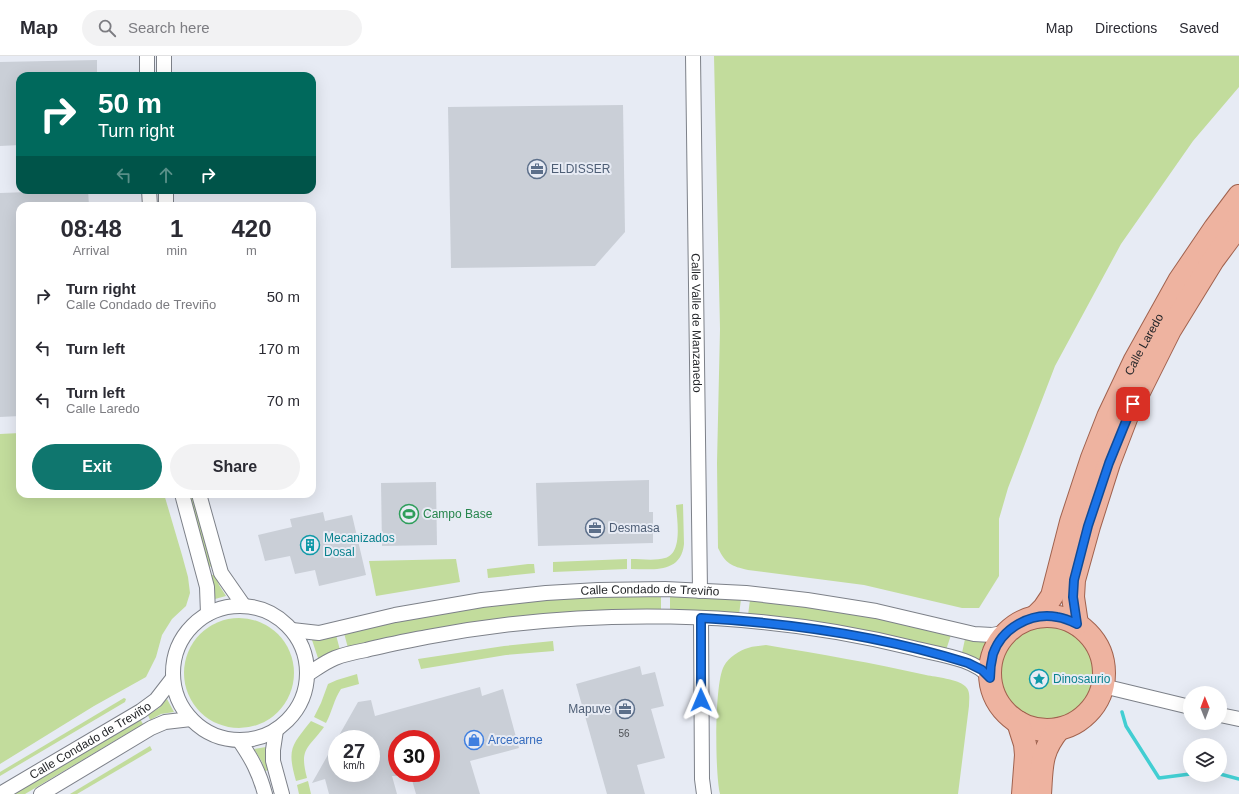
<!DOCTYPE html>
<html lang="en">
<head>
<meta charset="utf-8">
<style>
	body { margin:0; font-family:Helvetica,sans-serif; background:#f2f2f3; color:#2b2b33; height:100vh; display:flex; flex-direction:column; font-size:15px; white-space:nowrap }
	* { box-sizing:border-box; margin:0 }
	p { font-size:13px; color:#7c7c81 }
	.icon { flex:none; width:22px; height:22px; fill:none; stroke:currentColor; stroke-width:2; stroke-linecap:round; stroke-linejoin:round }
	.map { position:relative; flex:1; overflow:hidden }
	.side { position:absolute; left:16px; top:146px; width:300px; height:296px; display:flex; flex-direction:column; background:#fff; border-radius:12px; box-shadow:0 4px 16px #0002 }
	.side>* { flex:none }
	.guide { position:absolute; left:16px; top:16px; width:300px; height:122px; border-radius:12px; box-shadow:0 4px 16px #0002; background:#00695c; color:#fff; overflow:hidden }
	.needle { width:26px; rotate:359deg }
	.controls { position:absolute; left:1183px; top:630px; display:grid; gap:8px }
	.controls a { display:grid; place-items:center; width:44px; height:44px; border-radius:50%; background:#fff; box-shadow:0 4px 16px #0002; font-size:20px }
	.speed { position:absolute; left:328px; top:674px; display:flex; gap:8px; font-size:20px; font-weight:700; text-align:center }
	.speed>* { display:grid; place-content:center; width:52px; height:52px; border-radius:50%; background:#fff; box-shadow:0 4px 16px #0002; line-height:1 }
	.speed small { font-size:10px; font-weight:400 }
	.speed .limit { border:6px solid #d22; background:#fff; color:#111 }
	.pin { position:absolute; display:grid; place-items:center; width:34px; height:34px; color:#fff; margin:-17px; border-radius:8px; box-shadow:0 2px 6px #0006 }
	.me { position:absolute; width:44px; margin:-22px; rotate:359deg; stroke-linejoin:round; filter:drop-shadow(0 0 3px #0008) }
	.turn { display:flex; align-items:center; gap:14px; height:84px; padding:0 16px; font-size:18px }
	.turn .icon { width:52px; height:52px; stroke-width:2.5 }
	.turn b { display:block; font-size:28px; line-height:34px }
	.lanes { display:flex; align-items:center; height:38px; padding:0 16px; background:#0003; justify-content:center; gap:20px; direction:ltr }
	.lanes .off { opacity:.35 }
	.eta { display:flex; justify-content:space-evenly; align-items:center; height:68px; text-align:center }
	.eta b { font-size:24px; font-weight:700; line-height:28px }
	.action { display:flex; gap:8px; margin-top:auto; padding:8px 16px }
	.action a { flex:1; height:46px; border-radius:24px; background:#0f766e; color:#fff; font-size:16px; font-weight:700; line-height:46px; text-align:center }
	.action a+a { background:#f2f2f3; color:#2b2b33 }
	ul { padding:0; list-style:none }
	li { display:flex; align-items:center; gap:12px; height:52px; padding:0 16px }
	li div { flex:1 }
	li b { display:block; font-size:15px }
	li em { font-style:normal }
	header { display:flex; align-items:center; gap:24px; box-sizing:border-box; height:56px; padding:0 20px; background:#fff; border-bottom:1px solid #e1e1e2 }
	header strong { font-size:19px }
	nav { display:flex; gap:22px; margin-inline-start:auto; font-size:14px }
	.search { width:280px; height:36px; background:#f2f2f3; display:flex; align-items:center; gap:10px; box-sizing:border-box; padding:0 14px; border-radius:22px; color:#7c7c81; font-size:15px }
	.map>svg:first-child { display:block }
</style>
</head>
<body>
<header>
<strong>Map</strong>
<div class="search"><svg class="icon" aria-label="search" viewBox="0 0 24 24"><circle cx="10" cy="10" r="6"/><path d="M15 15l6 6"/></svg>Search here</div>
<nav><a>Map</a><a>Directions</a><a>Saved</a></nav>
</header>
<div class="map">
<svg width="1239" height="738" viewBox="0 0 1239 738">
	<rect width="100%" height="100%" fill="#e7ebf4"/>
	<g fill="#c2dc9c">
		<path d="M714 0H1239V31L1193 85 1121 188 1055 310 1008 432 999 463V520L979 552H962L864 529 748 514C731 510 726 508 718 492L717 407 720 273Z"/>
		<path d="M20 377V438H164L182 499 188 521 190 537 186 550 172 563 162 579 156 601 146 621 94 650 0 708V378Z"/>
		<path d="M188 438H192L212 510 209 511Z"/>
		<path d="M683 448 684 488C681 518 652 513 631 513V503C641 503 655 505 665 502 683 497 677 464 676 449Z"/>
		<path d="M456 503 460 526 376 540 369 505Z"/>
		<path d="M627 503V513L553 516V506Z"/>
		<path d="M528 508H534L535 517 488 522 487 513Z"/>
		<path d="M211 519H215L219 529 226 540 215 543 214 530Z"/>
		<path d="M661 539V555L348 592 344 577C416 561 489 546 563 542 596 540 628 540 661 539Z"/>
		<path d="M670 540 741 543 739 559 670 555Z"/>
		<path d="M750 544 817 552 875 562 951 579 946 594 748 559Z"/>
		<circle cx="239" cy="617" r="55"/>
		<circle cx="1048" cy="617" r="47"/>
		<path d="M336 579 340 594 319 605 312 584Z"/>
		<path d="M965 583 975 586 988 585 982 593 980 604 962 597Z"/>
		<path d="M553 585 554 595 506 599 421 613 418 603 504 590Z"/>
		<path d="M766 589C820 598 873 607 926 619 936 621 957 623 965 630 971 635 969 643 969 650L958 738H720C715 718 714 627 724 610 728 602 740 594 748 592 754 590 761 590 766 589Z"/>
		<path d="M357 618 359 628 341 633C334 643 332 656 326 667L314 661 321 647 328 628 337 624Z"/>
		<path d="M124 642 126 643 125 646 0 720V716Z"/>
		<path d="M167 643 174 656 161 658 150 664 148 659 159 652Z"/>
		<path d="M140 663 143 668 25 738H13Z"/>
		<path d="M311 665 324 671C308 693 299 692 307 722L296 725C287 693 291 690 311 665Z"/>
		<path d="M150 690 152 694 77 738H70Z"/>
		<path d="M266 691V697L269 714 265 715 262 706 254 693Z"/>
		<path d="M308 725 311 738H299L297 729Z"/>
	</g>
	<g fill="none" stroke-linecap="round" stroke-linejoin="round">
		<g stroke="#42ced2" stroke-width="3.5">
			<path d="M1122 656 1126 670 1159 722 1190 718"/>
			<path d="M1220 718 1239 723"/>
		</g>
	</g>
	<g fill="#cacfd7" fill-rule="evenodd">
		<path d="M97 4V20H20V89L0 90V6Z"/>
		<path d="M623 49 625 176 595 210 451 212 448 51Z"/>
		<path d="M88 134 89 150H20V360L0 361V137Z"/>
		<path d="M649 424V456H653V487L538 490 536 427Z"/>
		<path d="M436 426 437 489 382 490 381 427Z"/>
		<path d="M323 456 325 465 352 459 366 519 319 530 315 514 295 518 290 500 265 505 258 479 292 471 290 463Z"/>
		<path d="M640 610 642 619 655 616 664 650 651 653 665 702 637 709 645 738H607L576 628Z"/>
		<path d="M480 631 482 640 503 633 519 692 470 705 480 738H416L410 717H431V683H397V720H392L397 738H329L325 723 312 727 358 646 371 644 375 660ZM337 683H371V717H337Z"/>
	</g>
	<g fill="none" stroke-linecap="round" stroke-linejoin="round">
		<g stroke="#7d8189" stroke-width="16">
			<g id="street">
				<path d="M147 0V20"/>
				<path d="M164 0V20"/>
				<path id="s1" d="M693 0 700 535"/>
				<path d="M149 134 150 150"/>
				<path d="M166 134V150"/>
				<path d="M182 438 207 531 208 558"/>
				<path d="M199 438 221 517 244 550"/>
				<circle cx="240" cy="617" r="67"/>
				<path d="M701 562 702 723 704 738"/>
				<path id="s2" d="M292 574 319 577 395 559 482 544 546 537 598 534 665 533 746 537 807 544 876 555 974 578 992 579 1008 576"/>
				<path d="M308 618C316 613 325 606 335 602 345 598 355 596 366 594 386 589 407 585 427 581 585 551 757 553 913 592 935 598 976 602 990 622"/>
				<path d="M1103 630 1190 651"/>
				<path d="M1220 659 1239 663"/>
				<path d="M276 674 273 694V705L282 738"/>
				<path d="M239 684C252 703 259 716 265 738"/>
				<path id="s3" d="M0 738 141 655 156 644 173 622"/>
				<path d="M41 738 151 672 165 666 191 663"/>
			</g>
		</g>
		<g stroke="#a0624e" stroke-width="24">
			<g id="primary">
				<circle cx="1047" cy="617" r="57"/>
				<path id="s4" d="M1035 561 1044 552 1052 540 1071 466 1092 402 1108 361 1135 304 1179 225 1215 172 1239 140"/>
				<path d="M1077 568 1073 541 1074 524 1089 470 1109 407 1127 360 1170 274 1213 204 1239 169"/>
				<path d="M1018 666 1025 688 1026 699 1023 738"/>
				<path d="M1040 738C1042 710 1040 696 1059 673"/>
			</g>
		</g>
		<use href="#street" stroke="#fff" stroke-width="14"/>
		<use href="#primary" stroke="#eeb3a0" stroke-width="22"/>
	</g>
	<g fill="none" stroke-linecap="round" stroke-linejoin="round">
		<g stroke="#114b97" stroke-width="10">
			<path id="route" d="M701 644V562C791 567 882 580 968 607L982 614 990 622C990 614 991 606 993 598 1002 572 1031 556 1057 561 1064 562 1071 565 1077 568L1073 541 1074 524 1088 470 1109 407 1133 348"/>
		</g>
		<use href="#route" stroke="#1a73e8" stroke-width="7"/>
	</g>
	<defs>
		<g id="office-ring" transform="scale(1)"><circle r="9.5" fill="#e7ebf4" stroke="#5c6f8a" stroke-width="1.5"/><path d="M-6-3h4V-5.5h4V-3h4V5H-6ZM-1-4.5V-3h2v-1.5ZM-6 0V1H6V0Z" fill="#5c6f8a"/></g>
		<g id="stadium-ring" transform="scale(1)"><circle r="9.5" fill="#e7ebf4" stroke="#2e9e5b" stroke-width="1.5"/><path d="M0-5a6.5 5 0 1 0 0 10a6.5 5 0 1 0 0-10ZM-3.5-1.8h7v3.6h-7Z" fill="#2e9e5b"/></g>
		<g id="building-ring" transform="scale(1)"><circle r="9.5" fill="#e7ebf4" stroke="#0f9aa8" stroke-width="1.5"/><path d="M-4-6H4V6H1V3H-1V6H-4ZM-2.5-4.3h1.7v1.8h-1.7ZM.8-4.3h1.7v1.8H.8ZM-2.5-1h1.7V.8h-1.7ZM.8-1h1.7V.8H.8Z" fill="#0f9aa8"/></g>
		<g id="sight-ring" transform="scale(1)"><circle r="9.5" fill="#e7ebf4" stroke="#0f9aa8" stroke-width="1.5"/><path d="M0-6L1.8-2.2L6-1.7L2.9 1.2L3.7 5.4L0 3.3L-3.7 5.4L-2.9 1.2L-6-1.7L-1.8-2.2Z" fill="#0f9aa8"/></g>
		<g id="shop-ring" transform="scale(1)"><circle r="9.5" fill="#e7ebf4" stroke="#3f7fe0" stroke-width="1.5"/><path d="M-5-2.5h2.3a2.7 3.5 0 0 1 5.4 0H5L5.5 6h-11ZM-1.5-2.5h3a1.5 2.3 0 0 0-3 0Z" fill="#3f7fe0"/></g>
	</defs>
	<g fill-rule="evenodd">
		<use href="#office-ring" x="537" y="113"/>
		<use href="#stadium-ring" x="409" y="458"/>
		<use href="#office-ring" x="595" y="472"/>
		<use href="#building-ring" x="310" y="489"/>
		<use href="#sight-ring" x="1039" y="623"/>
		<use href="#office-ring" x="625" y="653"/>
		<use href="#shop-ring" x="474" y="684"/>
	</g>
	<g text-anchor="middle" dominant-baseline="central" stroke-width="4" stroke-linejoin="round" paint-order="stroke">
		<g font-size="10" fill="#4e5155">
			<text x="624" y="677">56</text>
		</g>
		<g font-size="12" fill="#4e5e75" stroke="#e7ebf4" text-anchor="start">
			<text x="551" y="113">ELDISSER</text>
			<text x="609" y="472">Desmasa</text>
			<text x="611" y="653" text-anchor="end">Mapuve</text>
		</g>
		<g font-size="12" fill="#25272a" stroke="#e7ebf4">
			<text stroke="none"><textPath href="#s1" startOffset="267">Calle Valle de Manzanedo</textPath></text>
			<text stroke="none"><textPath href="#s4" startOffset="296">Calle Laredo</textPath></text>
			<text stroke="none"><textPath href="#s2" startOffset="362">Calle Condado de Treviño</textPath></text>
			<text stroke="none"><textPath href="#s3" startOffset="105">Calle Condado de Treviño</textPath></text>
		</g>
		<g font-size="12" fill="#27864d" stroke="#e7ebf4" text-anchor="start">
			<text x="423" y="458">Campo Base</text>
		</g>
		<g font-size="12" fill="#0d838f" stroke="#e7ebf4" text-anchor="start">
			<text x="324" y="482">Mecanizados<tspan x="324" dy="14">Dosal</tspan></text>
			<text x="1053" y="623">Dinosaurio</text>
		</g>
		<g font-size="12" fill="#366cbe" stroke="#e7ebf4" text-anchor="start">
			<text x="488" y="684">Arcecarne</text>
		</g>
	</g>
</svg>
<div class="controls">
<a><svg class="needle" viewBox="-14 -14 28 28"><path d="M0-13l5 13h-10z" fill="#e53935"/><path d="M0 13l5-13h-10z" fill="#7c7c81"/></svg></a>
<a><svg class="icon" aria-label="layers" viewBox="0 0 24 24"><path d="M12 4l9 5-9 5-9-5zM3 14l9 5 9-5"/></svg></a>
</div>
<div class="speed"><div>27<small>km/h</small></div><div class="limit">30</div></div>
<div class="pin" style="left:1133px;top:348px;background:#d93025"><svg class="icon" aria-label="arrive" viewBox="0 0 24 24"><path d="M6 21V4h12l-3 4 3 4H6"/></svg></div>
<svg class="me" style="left:701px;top:644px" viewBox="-20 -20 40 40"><path d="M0-17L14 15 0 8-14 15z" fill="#1a73e8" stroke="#fff" stroke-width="4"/></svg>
<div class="guide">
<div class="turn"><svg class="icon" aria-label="right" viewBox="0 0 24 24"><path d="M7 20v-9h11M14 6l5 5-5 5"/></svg><div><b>50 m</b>Turn right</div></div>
<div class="lanes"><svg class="icon off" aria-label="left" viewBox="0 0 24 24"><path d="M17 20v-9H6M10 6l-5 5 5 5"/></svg><svg class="icon off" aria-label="ahead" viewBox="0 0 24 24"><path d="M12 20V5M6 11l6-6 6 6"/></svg><svg class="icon" aria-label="right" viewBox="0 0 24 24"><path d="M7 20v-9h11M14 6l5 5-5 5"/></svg></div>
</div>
<section class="side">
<div class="eta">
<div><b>08:48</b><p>Arrival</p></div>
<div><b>1</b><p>min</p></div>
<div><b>420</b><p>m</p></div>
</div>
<ul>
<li><svg class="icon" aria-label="right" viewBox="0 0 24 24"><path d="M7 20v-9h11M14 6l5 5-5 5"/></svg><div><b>Turn right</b><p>Calle Condado de Treviño</p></div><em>50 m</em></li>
<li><svg class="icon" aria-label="left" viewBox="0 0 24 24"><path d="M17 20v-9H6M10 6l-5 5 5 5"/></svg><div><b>Turn left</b></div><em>170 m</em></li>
<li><svg class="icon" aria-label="left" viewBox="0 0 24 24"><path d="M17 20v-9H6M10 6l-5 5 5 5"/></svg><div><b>Turn left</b><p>Calle Laredo</p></div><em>70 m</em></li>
</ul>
<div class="action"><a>Exit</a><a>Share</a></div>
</section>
</div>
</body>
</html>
